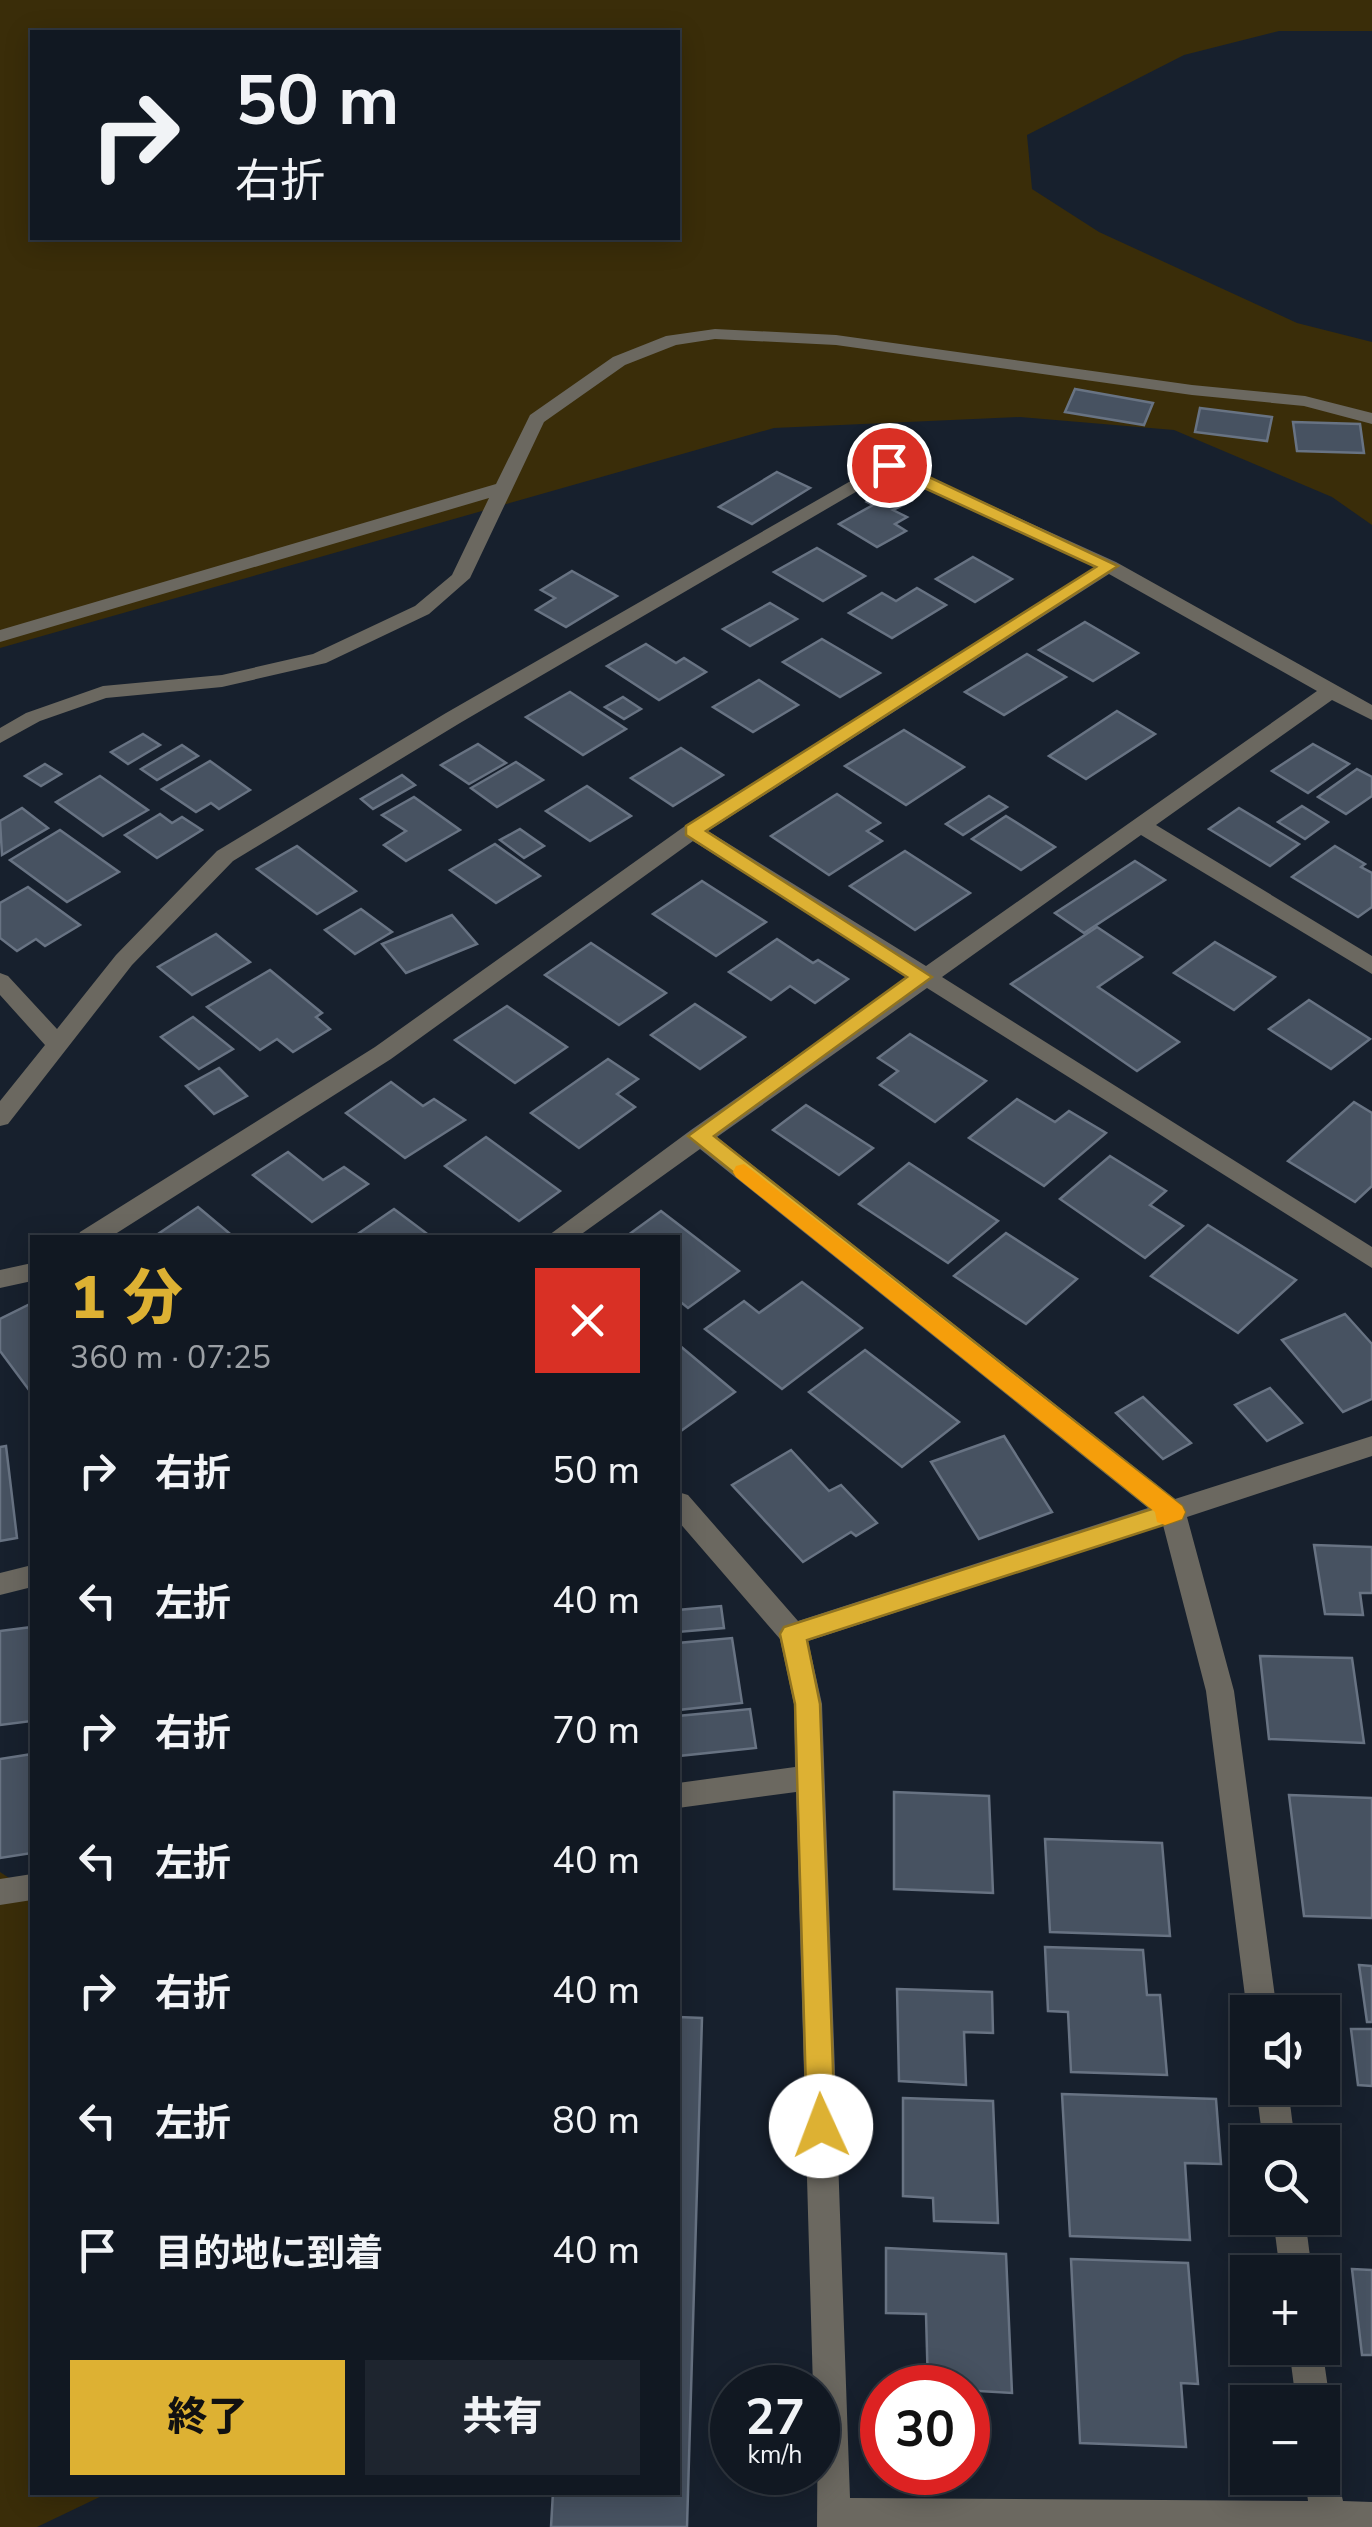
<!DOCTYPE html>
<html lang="ja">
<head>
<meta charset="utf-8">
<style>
	body { margin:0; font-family:"Nunito Sans","Noto Sans JP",sans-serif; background:#1e252f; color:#f1f3f6; height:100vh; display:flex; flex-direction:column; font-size:38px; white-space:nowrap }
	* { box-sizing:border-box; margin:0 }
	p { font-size:32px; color:#9ca0a5 }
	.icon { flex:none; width:55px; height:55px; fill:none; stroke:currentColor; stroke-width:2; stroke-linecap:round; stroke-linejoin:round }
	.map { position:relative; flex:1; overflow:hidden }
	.side { position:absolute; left:30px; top:1235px; width:650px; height:1260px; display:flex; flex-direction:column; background:#111822; border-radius:0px; box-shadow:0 5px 25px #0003,0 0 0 2px #303740 }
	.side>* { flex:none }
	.guide { position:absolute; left:30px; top:30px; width:650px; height:210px; border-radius:0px; box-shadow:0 5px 25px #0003,0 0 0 2px #303740; background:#111822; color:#f1f3f6; overflow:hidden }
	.fabs { position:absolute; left:1230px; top:1995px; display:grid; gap:20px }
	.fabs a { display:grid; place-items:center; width:110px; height:110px; border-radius:0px; background:#111822; box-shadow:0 5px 25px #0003,0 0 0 2px #303740; font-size:50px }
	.speed { position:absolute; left:710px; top:2365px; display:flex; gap:20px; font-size:50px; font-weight:700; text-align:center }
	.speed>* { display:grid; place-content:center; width:130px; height:130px; border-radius:50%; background:#111822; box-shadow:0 5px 25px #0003,0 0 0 2px #303740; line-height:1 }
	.speed small { font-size:25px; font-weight:400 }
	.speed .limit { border:15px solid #d22; background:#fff; color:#111 }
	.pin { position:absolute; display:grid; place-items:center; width:85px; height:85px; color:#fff; margin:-42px; border:5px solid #fff; border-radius:50%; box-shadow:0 2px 10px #0007 }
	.me { position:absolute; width:110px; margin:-55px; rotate:358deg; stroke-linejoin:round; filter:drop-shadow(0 0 8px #0008) }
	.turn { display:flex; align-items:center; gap:35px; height:210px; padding:0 40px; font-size:45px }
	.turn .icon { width:130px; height:130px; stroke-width:2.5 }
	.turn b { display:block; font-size:70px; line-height:85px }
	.round { display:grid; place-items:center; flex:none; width:105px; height:105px; border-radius:0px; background:#1e252f }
	.headline { display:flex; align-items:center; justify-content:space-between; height:170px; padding:0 40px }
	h1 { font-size:60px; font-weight:800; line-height:75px; color:#ddb133 }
	.button { display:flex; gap:20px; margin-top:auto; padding:20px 40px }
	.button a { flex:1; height:115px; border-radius:0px; background:#ddb133; color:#111; font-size:40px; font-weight:800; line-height:115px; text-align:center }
	.button a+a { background:#1e252f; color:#f1f3f6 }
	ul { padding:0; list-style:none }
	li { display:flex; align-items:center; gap:30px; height:130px; padding:0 40px }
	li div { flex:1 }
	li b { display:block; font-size:38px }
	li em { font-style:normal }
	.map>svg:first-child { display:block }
</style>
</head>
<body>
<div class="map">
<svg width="1372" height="2527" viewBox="0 0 1372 2527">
	<rect width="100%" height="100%" fill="#17202d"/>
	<g fill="#3a2d09" fill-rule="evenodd">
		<path d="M0 0H1372V31H1279L1184 55 1027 135 1032 189 1099 232 1297 323 1372 342V525L1332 497 1174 430 1020 417 774 428 0 648ZM32 32H678V238H32Z"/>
		<path d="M0 1872 32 1893V2492L108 2493 37 2527H0Z"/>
	</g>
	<g fill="#475261" stroke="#687383" stroke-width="2.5">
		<path d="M1075 389 1153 403 1144 425 1065 412Z"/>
		<path d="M1200 408 1272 417 1267 441 1195 432Z"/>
		<path d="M1293 422 1360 424 1364 453 1297 451Z"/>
		<path d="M777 472 810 488 752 524 719 507Z"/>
		<path d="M890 489 911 501 893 510 907 517 895 524 906 531 877 547 839 524 873 505 867 502Z"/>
		<path d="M817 548 865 576 823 601 774 572Z"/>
		<path d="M973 557 1012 579 975 602 936 579Z"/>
		<path d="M572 571 617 596 566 627 536 610 555 598 541 590Z"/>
		<path d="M917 588 946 605 892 638 849 613 882 593 896 601Z"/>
		<path d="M770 603 797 619 750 646 723 629Z"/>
		<path d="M1085 622 1138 653 1093 681 1039 650Z"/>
		<path d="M822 639 880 673 840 697 783 662Z"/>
		<path d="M646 644 676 663 684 658 706 672 659 700 607 666Z"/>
		<path d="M1027 654 1066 677 1004 715 965 692Z"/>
		<path d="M759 680 798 705 753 732 713 707Z"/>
		<path d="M570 692 626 729 583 755 526 717Z"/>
		<path d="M623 697 641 709 624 719 605 707Z"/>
		<path d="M1117 711 1155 734 1086 779 1049 756Z"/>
		<path d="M904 730 964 767 906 805 845 766Z"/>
		<path d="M143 734 160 745 128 764 111 752Z"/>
		<path d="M478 744 506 763 469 784 441 765Z"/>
		<path d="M1313 744 1349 764 1308 793 1272 771Z"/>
		<path d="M182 745 198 756 157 780 141 769Z"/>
		<path d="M681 748 723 775 673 806 631 778Z"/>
		<path d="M210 761 250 790 219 809 211 803 196 812 162 789Z"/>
		<path d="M516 762 543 780 497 807 471 788Z"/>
		<path d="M45 764 61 774 41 786 25 776Z"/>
		<path d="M1357 769 1372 777V796L1346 814 1318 797Z"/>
		<path d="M402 775 415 785 373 809 361 799Z"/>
		<path d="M100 776 148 810 103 836 56 802Z"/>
		<path d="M587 786 631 816 590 841 546 811Z"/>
		<path d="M837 794 880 823 867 831 882 841 829 875 771 836Z"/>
		<path d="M989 796 1007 807 963 835 946 824Z"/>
		<path d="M414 797 460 830 406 861 384 845 406 831 382 815Z"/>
		<path d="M1302 806 1328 822 1305 839 1278 822Z"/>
		<path d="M22 808 48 828 2 855 0 821Z"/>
		<path d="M1239 808 1299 844 1270 866 1209 829Z"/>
		<path d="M160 814 172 823 182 817 202 830 157 858 125 835Z"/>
		<path d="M1006 816 1055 847 1021 870 972 839Z"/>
		<path d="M520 829 544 846 524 858 500 840Z"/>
		<path d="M60 830 119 872 67 902 10 860Z"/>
		<path d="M495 844 540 876 496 903 450 870Z"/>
		<path d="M297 846 356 891 317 914 257 869Z"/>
		<path d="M1335 846 1365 864 1361 867 1372 873V907L1358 917 1292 877Z"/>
		<path d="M905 851 970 893 915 930 850 886Z"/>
		<path d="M1135 861 1165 880 1084 933 1055 913Z"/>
		<path d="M702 881 766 922 716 956 653 914Z"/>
		<path d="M28 887 80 925 45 946 36 939 17 951 0 938V903Z"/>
		<path d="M361 909 392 932 355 954 325 930Z"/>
		<path d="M452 915 477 944 406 973 382 944Z"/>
		<path d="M1097 927 1142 957 1098 987 1179 1042 1137 1071 1011 984Z"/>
		<path d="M216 934 250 962 192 995 158 967Z"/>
		<path d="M777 939 813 963 818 960 848 979 815 1003 790 986 771 1000 729 972Z"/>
		<path d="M1215 942 1275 977 1234 1010 1174 973Z"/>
		<path d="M591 943 666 993 619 1025 545 975Z"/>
		<path d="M270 970 322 1013 316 1017 330 1029 293 1052 277 1039 260 1050 207 1007Z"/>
		<path d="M1309 1000 1370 1039 1331 1069 1269 1029Z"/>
		<path d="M695 1004 745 1037 700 1069 651 1035Z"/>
		<path d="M507 1006 567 1047 515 1083 455 1040Z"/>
		<path d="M193 1017 233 1049 199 1069 161 1037Z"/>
		<path d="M910 1034 986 1081 935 1122 880 1085 898 1071 878 1058Z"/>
		<path d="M608 1059 638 1079 617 1094 635 1107 579 1148 531 1113Z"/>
		<path d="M219 1068 247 1096 214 1114 186 1086Z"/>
		<path d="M391 1082 423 1106 434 1099 465 1120 405 1158 346 1113Z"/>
		<path d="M1017 1099 1055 1122 1069 1111 1106 1133 1044 1186 969 1138Z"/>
		<path d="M1354 1102 1372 1113V1186L1355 1202 1288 1161Z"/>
		<path d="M806 1105 873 1148 839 1175 773 1130Z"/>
		<path d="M486 1137 560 1191 519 1221 445 1166Z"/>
		<path d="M288 1152 323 1180 344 1167 368 1184 312 1222 253 1175Z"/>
		<path d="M1110 1156 1166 1191 1150 1205 1183 1226 1145 1258 1060 1199Z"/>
		<path d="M909 1163 998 1221 948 1263 859 1204Z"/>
		<path d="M198 1207 235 1238H152Z"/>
		<path d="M394 1209 430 1236 431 1238H365L359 1233Z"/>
		<path d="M661 1211 739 1271 688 1308 678 1300V1238H624Z"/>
		<path d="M1208 1225 1296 1280 1238 1333 1151 1276Z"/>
		<path d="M1006 1233 1077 1279 1026 1324 954 1276Z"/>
		<path d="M802 1282 862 1328 782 1389 705 1329 744 1301 759 1313Z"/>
		<path d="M32 1303V1394L0 1351V1319Z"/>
		<path d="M1345 1314 1372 1344V1399L1343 1412 1282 1340Z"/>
		<path d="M679 1345 735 1392 678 1433V1346Z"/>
		<path d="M865 1350 959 1422 902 1467 809 1392Z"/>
		<path d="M1270 1388 1302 1423 1267 1441 1235 1405Z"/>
		<path d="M1143 1397 1191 1443 1163 1459 1116 1413Z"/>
		<path d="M1004 1436 1052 1512 979 1539 931 1462Z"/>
		<path d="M6 1446 17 1538 0 1541V1447Z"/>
		<path d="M791 1450 829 1491 841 1485 877 1523 856 1536 851 1532 803 1562 732 1485Z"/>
		<path d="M1314 1545 1372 1547V1593H1360L1363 1615 1325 1614Z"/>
		<path d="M721 1606 724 1628 678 1632V1610Z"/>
		<path d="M32 1627V1721L0 1725V1631Z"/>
		<path d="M732 1638 742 1703 678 1710V1643Z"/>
		<path d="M1260 1656 1352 1658 1364 1743 1269 1739Z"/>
		<path d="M750 1709 756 1748 678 1756V1716Z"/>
		<path d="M32 1754V1853L0 1858V1759Z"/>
		<path d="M894 1792 989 1796 993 1893 894 1889Z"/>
		<path d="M1289 1795 1372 1798V1918L1304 1916Z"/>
		<path d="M1045 1839 1162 1843 1170 1936 1050 1932Z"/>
		<path d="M1045 1947 1143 1950 1147 1995H1160L1167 2075 1071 2072 1068 2012 1048 2011Z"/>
		<path d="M1359 1965 1372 1966V2022H1367Z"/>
		<path d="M897 1989 992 1992 993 2033 964 2032 966 2085 899 2081Z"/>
		<path d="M678 2017 702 2018 687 2527H551L553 2492H678Z"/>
		<path d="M1351 2029H1372V2086L1358 2085Z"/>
		<path d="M1062 2094 1216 2099 1221 2164 1185 2163 1190 2240 1070 2236Z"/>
		<path d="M903 2098 993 2101 998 2223 934 2221 933 2198 903 2196Z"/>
		<path d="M886 2248 1006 2254 1012 2393 928 2388 926 2314 886 2313Z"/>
		<path d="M1071 2259 1188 2263 1198 2384 1181 2383 1186 2447 1080 2443Z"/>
		<path d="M1352 2269 1372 2270V2355H1362Z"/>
	</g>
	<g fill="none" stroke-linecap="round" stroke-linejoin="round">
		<g fill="#6b6860" fill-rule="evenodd">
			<path d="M715 329 836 335 1192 385 1305 396 1372 413V424L1304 406 1192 395 836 345 715 339 676 345 625 365 544 422 470 578 429 614 326 663 222 687 106 698 40 721 0 743V728L26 713 103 686 222 675 313 654 415 606 452 575 489 498 0 642V630L496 484 530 415 613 357 666 336Z"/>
			<path d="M889 459 1116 562 1372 705V720L1332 700 1156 825 1372 956V974L1141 835 942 977 1372 1247V1268L927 988 717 1137 1175 1499 1372 1436V1456L1187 1517 1234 1691 1277 2012H1247L1206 1691 1163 1525 808 1641 822 1704 850 2498 1308 2501 1305 2478H1322V2457L1334 2462 1343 2501 1372 2502V2527H817L818 2388H813L796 1792 678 1808V1783L795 1767 794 1704 780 1639 678 1521V1492L688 1495 798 1621 1148 1508 700 1149 576 1238H545L691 1130 910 977 693 841 391 1059 109 1238H77L80 1232 375 1047 685 826 1095 567 890 472 460 723 233 861 132 965 8 1124 0 1126V1101L45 1045 0 995V973L8 976 57 1029 116 955 217 851 446 713ZM1109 574 1317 691 926 966 708 831Z"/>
			<path d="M32 1263V1281L0 1288V1270Z"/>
			<path d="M32 1565V1587L0 1595V1573Z"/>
			<path d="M32 1874V1900L0 1905V1879Z"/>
			<path d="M1256 2088H1288L1295 2142H1263Z"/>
			<path d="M1273 2218H1305L1312 2272H1280Z"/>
			<path d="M1322 2347 1330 2402 1322 2415V2402H1296L1289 2348Z"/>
		</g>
	</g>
	<path fill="#ddb133" stroke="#907321" stroke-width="2.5" d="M883 461H895L1118 566 706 831 932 977 714 1136 1182 1506 1185 1512 1182 1519 807 1640 820 1704 835 2126 831 2136 821 2140 811 2136 807 2126 795 1704 780 1634 784 1627 1152 1509 688 1136 907 977 686 835V826L1096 567 883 469Z"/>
	<path fill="#f59e0b" d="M744 1164 1182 1506 1185 1512 1182 1519 1165 1525 1157 1522 1155 1512 736 1177 733 1172 736 1166Z"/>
</svg>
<div class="fabs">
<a><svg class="icon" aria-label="sound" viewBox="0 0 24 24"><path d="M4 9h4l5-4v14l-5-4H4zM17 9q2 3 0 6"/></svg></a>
<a><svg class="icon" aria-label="search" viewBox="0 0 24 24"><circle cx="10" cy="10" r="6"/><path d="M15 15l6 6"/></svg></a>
<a>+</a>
<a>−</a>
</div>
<div class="speed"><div>27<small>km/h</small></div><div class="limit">30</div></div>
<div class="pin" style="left:889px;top:465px;background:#d93025"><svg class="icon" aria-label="arrive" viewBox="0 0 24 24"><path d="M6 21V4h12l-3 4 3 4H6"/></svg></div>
<svg class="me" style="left:821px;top:2126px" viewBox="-20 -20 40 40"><circle r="19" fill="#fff"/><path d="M0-13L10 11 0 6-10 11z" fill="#ddb133"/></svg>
<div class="guide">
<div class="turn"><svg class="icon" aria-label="right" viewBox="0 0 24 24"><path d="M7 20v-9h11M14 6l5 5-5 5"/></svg><div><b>50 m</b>右折</div></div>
</div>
<section class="side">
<div class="headline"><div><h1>1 分</h1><p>360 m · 07:25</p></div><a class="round" style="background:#d93025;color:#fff"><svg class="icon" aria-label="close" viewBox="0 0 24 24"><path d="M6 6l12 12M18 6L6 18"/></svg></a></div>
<ul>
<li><svg class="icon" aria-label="right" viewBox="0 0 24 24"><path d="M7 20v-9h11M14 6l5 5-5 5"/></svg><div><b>右折</b></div><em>50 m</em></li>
<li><svg class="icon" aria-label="left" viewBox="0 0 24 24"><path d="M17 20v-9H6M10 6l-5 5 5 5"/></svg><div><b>左折</b></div><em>40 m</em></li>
<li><svg class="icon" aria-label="right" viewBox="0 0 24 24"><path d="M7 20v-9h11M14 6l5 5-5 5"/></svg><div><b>右折</b></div><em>70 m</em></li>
<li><svg class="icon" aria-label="left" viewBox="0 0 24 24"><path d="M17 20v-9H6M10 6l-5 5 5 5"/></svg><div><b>左折</b></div><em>40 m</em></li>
<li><svg class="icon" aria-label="right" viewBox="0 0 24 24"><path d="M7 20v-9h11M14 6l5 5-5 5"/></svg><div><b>右折</b></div><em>40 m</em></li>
<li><svg class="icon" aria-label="left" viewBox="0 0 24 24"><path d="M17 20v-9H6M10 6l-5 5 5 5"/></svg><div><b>左折</b></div><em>80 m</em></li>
<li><svg class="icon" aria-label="arrive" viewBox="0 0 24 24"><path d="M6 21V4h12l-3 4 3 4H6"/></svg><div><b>目的地に到着</b></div><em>40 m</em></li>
</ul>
<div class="button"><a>終了</a><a>共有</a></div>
</section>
</div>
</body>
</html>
